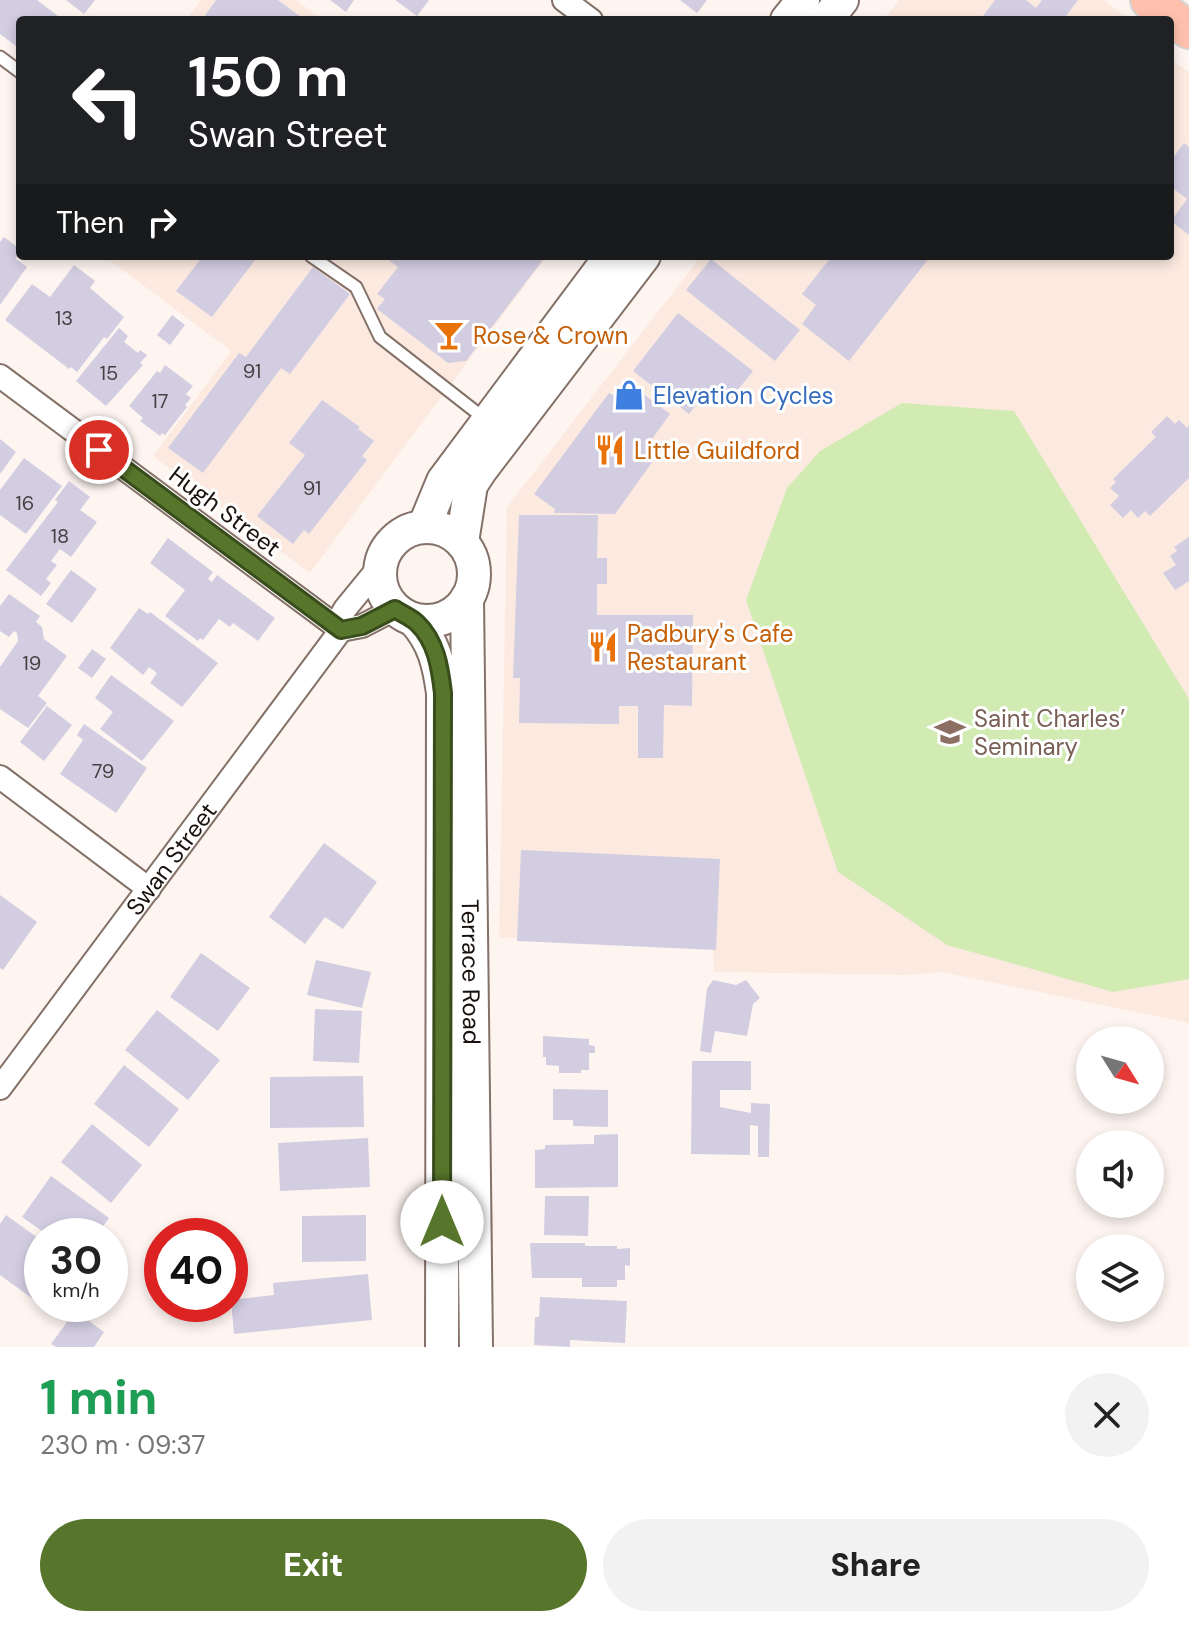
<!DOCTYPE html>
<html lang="en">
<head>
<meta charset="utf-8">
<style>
	body { margin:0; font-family:"DM Sans",sans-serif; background:#f2f2f2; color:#222; height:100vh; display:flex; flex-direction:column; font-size:30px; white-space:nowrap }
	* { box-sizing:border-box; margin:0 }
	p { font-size:26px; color:#767676 }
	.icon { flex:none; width:44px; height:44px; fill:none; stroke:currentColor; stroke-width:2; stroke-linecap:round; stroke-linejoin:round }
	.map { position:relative; height:1347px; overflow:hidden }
	.sheet { display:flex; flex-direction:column; background:#fff; flex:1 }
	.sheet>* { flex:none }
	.guide { position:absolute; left:16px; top:16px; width:1158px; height:244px; border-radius:8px; box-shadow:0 4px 12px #0003; background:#202124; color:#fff; overflow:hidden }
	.needle { width:52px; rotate:127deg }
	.fabs { position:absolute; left:1076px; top:1026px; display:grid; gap:16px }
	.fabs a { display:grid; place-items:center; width:88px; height:88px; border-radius:50%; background:#fff; box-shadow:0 4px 12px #0003; font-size:40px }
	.speed { position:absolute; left:24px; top:1218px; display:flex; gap:16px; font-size:40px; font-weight:700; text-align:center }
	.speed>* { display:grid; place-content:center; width:104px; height:104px; border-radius:50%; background:#fff; box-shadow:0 4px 12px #0003; line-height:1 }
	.speed small { font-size:20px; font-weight:400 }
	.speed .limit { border:12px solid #d22; background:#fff; color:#111 }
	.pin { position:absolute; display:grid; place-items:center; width:68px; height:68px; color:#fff; margin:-34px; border:4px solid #fff; border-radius:50%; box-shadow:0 2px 8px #0007 }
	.me { position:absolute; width:88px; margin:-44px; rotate:0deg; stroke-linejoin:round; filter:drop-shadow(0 0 6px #0008) }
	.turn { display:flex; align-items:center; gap:28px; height:168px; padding:0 40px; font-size:36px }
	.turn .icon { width:104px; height:104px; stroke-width:2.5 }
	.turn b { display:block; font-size:56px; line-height:68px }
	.then { display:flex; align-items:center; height:76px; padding:0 40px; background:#0003; gap:16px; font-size:30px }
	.round { display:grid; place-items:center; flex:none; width:84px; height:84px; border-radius:42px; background:#f2f2f2 }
	.head { display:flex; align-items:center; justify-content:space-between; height:136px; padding:0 40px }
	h1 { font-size:48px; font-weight:800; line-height:60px; color:#1e9e55 }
	.action { display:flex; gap:16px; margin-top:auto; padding:16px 40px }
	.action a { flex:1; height:92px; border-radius:48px; background:#58762b; color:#fff; font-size:32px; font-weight:800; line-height:92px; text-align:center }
	.action a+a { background:#f2f2f2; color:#222 }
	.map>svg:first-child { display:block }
</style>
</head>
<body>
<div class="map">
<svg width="1189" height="1347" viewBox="0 0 1189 1347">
	<rect width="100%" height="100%" fill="#fef5f1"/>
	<g fill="#fceae1">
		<path d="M201 0H296L323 20H186Z"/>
		<path d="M899 0H1104L1130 20H884Z"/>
		<path d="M1170 59 1189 72V1023L942 972 906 975 714 972 712 938H499L507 507 701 256H1170Z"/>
		<path d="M104 256H547L310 573 153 456 231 351Z"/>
	</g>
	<path fill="#d2ebb3" d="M902 403 1014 411 1189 699V979L1113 992 947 945 838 872 746 600 787 488 820 451Z"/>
	<g fill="#d2cde1">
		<path d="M0 0H37L58 16 55 20H20V49L0 34Z"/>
		<path d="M66 0H95L84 14Z"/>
		<path d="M216 0H278L305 20H202Z"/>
		<path d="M330 0H354L346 12Z"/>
		<path d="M395 0H429L417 16Z"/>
		<path d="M680 0H707L697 13Z"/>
		<path d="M995 0H1026L1036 8 1042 0H1078L1063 20H980Z"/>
		<path d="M1184 143 1189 147V235L1171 221 1187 199 1170 186 1174 178 1170 175V162Z"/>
		<path d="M4 237 20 249 16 259 27 267 0 305V242Z"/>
		<path d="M203 256H258L212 317 176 291Z"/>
		<path d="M383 256H535L542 261 466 361 448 363 377 309 385 299 377 294 398 267Z"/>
		<path d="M832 256 929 258 849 361 802 324 816 305 802 294Z"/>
		<path d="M711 259 800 330 775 361 686 290Z"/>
		<path d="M74 265 95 281 90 288 124 317 107 339 104 337 77 372 71 367 69 369 5 320 32 284 50 297Z"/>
		<path d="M313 267 350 294 290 374 281 368 203 473 168 448 239 353 246 357Z"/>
		<path d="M678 313 753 371 726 405 707 391 689 414 633 371Z"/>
		<path d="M172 315 185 325 170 345 157 335Z"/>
		<path d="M119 328 128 336 124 342 138 353 140 350 147 355 140 363 143 365 106 406 76 381Z"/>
		<path d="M165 365 193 386 186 394 191 398 185 405 187 407 165 435 162 433 160 436 140 421 143 418 129 406 157 371 160 373Z"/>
		<path d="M627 382 670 414 647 446 658 454 615 514 554 513 555 509 534 494 609 393 616 397Z"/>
		<path d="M322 400 360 427 358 429 374 441 362 456 367 460 309 534 304 530 293 544 257 516 305 455 289 443Z"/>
		<path d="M1167 416 1175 424 1179 420 1187 428 1189 425V478L1150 516 1145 511 1138 518 1131 510 1123 518 1110 505 1119 496 1110 488 1116 482 1113 479 1156 437 1151 432Z"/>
		<path d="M0 439 16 452 0 474Z"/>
		<path d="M24 458 62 486 26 534 0 515V490Z"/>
		<path d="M69 481 90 497 80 510 97 522 71 557 60 549 51 561 57 565 46 579 51 583 41 596 6 570 58 502 55 500Z"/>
		<path d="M519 515H598L597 558H607V584H597V615H693L692 706 664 705 663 758H638V706H619V724L519 723 520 678H513Z"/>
		<path d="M1189 537V581L1175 590 1163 573 1176 565 1170 556 1177 551 1174 547Z"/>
		<path d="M168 538 213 572 208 579 212 582 217 575 275 618 258 641 233 623 230 627 219 619 203 640 200 638 198 641 165 616 185 590 150 563Z"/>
		<path d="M71 570 97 589 72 623 46 604Z"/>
		<path d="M9 594 40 616 36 622 42 627 44 639 67 656 38 696 47 703 28 728 0 709V667L18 641 17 633 14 631 9 637 0 631V606Z"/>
		<path d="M139 608 148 614 150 612 218 663 182 707 150 683 157 673 149 667 143 675 110 648Z"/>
		<path d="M92 649 106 659 92 678 78 668Z"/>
		<path d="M111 675 174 721 142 761 100 729 113 712 95 698Z"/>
		<path d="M47 706 72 725 44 761 20 742Z"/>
		<path d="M84 724 147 768 116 813 60 774 83 740 77 735Z"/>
		<path d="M324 843 377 882 343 929 325 917 305 944 269 917Z"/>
		<path d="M521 850 720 859 716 950 517 941Z"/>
		<path d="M0 895 37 922 3 970 0 968Z"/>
		<path d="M201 953 250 988 218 1031 170 997Z"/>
		<path d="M316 960 371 972 362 1008 307 995Z"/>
		<path d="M713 980 736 985 746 980 760 998 753 1004 747 1036 715 1031 711 1053 700 1051 707 989Z"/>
		<path d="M315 1009 362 1011 359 1063 313 1061Z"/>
		<path d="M157 1010 220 1060 188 1100 125 1050Z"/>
		<path d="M543 1036 589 1039V1045L595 1046V1053H589V1070H581V1073H559V1066L546 1065V1057H543Z"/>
		<path d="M692 1061H751V1090H720V1107L751 1113V1103L770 1104 769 1157H758V1126L750 1125V1155L691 1154Z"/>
		<path d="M124 1065 179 1109 149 1147 94 1104Z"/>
		<path d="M363 1076 364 1127 270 1128V1077Z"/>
		<path d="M553 1089 608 1090V1127L573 1126V1120H553Z"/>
		<path d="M92 1124 142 1165 111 1203 61 1162Z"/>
		<path d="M618 1134V1187L535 1188V1150L545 1149V1145L594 1144V1135Z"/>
		<path d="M368 1138 370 1187 280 1191 278 1143Z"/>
		<path d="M51 1176 109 1218 96 1236H49L22 1217Z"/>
		<path d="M545 1196H589L588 1236 544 1235Z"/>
		<path d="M6 1215 42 1241V1295L37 1302 0 1275V1224Z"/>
		<path d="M366 1215V1261L302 1262V1216Z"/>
		<path d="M530 1243H585V1246H617V1249L630 1248V1266L625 1265V1280H617V1287H582V1278H532Z"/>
		<path d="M368 1274 372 1320 234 1334 231 1300 274 1295 273 1283Z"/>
		<path d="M540 1297 627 1301 625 1343 570 1340V1347L534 1345 535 1317H539Z"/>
		<path d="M75 1311 104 1332 94 1347H56L51 1344Z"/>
	</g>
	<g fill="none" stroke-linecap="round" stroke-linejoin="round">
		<g stroke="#847168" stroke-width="15">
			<g id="lane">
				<path d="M0 57 20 72"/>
				<path d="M311 256 356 287 380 337 485 419"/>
			</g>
		</g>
		<g stroke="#847168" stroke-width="26">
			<g id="street">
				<path d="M564 0 591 20"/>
				<path d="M0 376 341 630"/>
				<path d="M341 630 362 626 395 609"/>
				<path d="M0 777 149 889"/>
				<path id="s1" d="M0 1088 341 630V616L345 609 381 565"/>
			</g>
		</g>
		<g stroke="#847168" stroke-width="36">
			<g id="secondary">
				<path d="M787 20 803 0"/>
				<path d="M826 20 842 0"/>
				<path d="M424 527 443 481 611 256"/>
				<circle cx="427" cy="574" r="47"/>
				<path d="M462 542 471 485 480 471 644 256"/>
				<path id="s2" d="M467 598 476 1347"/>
				<path d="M414 620C434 642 439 664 443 693L442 1347"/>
			</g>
		</g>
		<g stroke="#d5d4d4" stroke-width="40">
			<path id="primary" d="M1149 0 1189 30"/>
		</g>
		<use href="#lane" stroke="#fff" stroke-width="11"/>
		<use href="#street" stroke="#fff" stroke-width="22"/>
		<use href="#secondary" stroke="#fff" stroke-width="32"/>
		<use href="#primary" stroke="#ffc1ad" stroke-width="36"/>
	</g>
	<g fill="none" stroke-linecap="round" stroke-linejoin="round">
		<g stroke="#394d1c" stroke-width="20">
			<path id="route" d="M99 450 341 630 362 626 395 609C402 614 411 617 417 623 436 641 440 667 443 693L442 1222"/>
		</g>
		<use href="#route" stroke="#58762b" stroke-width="14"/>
	</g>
	<defs>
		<g id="bar-bare" transform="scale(2.4)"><path d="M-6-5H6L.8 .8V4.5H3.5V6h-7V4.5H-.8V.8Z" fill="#e8710a" stroke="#fff" stroke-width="2.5" paint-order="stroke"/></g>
		<g id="shop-bare" transform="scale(2.4)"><path d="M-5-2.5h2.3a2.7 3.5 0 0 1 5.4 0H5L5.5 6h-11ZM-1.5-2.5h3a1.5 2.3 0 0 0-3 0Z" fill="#3f7fe0" stroke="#fff" stroke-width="2.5" paint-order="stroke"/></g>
		<g id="restaurant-bare" transform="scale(2.4)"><path d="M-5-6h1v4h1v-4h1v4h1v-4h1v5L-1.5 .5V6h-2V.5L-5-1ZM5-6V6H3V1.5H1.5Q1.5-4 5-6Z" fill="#e8710a" stroke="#fff" stroke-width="2.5" paint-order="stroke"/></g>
		<g id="university-bare" transform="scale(2.4)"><path d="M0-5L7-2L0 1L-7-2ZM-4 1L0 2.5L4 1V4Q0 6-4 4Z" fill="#8d6e63" stroke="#fff" stroke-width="2.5" paint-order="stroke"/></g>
	</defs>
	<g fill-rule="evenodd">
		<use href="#bar-bare" x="449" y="335"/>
		<use href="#shop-bare" x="629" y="395"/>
		<use href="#restaurant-bare" x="610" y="450"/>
		<use href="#restaurant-bare" x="603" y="647"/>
		<use href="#university-bare" x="950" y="732"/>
	</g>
	<g text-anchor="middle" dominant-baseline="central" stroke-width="6" stroke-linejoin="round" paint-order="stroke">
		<g font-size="20" fill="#464043">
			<text x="64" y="318">13</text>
			<text x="252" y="371">91</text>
			<text x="109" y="373">15</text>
			<text x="160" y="401">17</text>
			<text x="312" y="488">91</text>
			<text x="25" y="503">16</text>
			<text x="60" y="536">18</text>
			<text x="32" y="663">19</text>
			<text x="103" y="771">79</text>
		</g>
		<g font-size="24" fill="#c56008" stroke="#fff" text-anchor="start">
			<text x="473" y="335">Rose &amp; Crown</text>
			<text x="634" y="450">Little Guildford</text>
			<text x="627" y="633">Padbury's Cafe<tspan x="627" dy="28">Restaurant</tspan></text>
		</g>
		<g font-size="24" fill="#366cbe" stroke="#fff" text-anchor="start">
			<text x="653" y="395">Elevation Cycles</text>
		</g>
		<g font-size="24" fill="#18110e" stroke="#fff">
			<text transform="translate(225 511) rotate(37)">Hugh Street</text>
			<text stroke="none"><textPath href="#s1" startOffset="286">Swan Street</textPath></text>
			<text stroke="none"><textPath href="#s2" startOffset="374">Terrace Road</textPath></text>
		</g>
		<g font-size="24" fill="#785e54" stroke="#fff" text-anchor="start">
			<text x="974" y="718">Saint Charles’<tspan x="974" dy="28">Seminary</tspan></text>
		</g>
	</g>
</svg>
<div class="fabs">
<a><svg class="needle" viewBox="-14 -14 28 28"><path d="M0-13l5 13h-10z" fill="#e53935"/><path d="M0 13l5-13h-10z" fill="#767676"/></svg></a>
<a><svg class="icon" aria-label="sound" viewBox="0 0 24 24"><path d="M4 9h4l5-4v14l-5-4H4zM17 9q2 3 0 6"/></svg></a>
<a><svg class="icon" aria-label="layers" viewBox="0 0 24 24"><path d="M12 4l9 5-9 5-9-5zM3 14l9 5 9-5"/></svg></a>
</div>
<div class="speed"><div>30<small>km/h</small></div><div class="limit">40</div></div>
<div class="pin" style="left:99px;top:450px;background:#d93025"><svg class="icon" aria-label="arrive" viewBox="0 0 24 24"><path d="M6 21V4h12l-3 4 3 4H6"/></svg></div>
<svg class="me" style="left:442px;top:1222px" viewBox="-20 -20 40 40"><circle r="19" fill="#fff"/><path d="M0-13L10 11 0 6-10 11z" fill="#58762b"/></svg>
<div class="guide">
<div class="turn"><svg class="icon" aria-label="left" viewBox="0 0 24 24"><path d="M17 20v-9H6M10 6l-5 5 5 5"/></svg><div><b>150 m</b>Swan Street</div></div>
<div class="then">Then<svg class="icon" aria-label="right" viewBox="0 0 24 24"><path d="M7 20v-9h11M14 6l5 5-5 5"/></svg></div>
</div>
</div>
<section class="sheet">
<div class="head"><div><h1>1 min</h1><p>230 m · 09:37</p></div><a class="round"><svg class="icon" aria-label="close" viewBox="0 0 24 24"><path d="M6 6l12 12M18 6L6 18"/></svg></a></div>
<div class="action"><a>Exit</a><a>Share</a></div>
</section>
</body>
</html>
